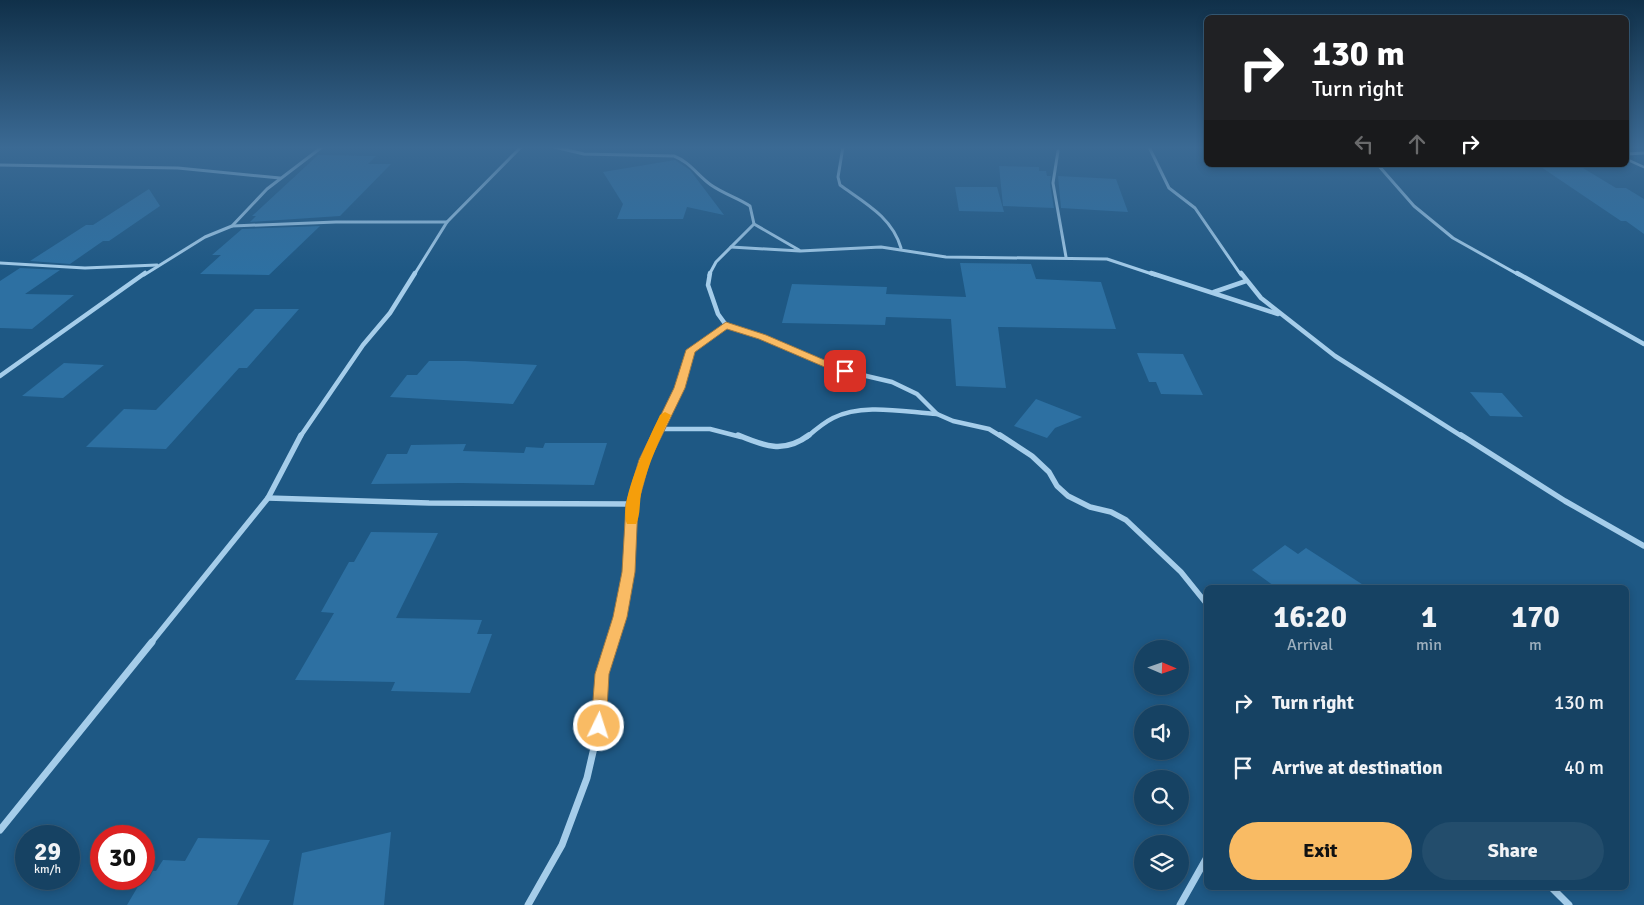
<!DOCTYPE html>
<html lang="en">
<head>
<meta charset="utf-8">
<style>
	body { margin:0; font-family:Signika,sans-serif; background:#234d6c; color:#f1f3f6; height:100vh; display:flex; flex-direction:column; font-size:19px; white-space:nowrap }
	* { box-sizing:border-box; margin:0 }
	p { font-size:16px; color:#9eb0be }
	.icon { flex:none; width:28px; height:28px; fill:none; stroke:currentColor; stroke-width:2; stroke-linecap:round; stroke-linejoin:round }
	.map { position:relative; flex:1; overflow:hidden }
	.panel { position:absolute; left:1204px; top:585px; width:425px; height:305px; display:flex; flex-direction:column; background:#164263; border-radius:8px; box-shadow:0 2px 8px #0003,0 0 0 1px #355b78 }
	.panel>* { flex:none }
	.top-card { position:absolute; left:1204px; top:15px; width:425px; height:152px; border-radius:8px; box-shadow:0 2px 8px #0003,0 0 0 1px #355b78; background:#202124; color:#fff; overflow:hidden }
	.needle { width:32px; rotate:92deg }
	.controls { position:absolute; left:1134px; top:640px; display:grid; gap:10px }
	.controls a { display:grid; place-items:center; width:55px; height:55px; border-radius:50%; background:#164263; box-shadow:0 2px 8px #0003,0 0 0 1px #355b78; font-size:25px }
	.speed { position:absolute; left:15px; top:825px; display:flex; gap:10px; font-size:25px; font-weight:700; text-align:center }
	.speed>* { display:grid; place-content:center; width:65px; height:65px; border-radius:50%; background:#164263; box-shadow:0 2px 8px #0003,0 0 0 1px #355b78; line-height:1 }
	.speed small { font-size:12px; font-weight:400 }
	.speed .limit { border:8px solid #d22; background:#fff; color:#111 }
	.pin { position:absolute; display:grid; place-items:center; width:42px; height:42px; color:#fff; margin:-21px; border-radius:10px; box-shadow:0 2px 8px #0006 }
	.me { position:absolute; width:55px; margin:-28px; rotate:4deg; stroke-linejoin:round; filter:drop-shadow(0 0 4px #0008) }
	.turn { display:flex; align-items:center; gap:18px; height:105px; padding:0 25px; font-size:22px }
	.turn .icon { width:65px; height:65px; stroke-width:2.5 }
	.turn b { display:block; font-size:35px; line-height:42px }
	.lanes { display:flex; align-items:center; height:48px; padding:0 25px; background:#0003; justify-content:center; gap:25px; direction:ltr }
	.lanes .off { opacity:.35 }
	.eta { display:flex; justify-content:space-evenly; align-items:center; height:85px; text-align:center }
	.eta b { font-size:30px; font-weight:700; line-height:35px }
	.action { display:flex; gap:10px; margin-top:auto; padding:10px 25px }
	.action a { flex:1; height:58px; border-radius:30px; background:#f9bb64; color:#111; font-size:20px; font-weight:700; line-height:58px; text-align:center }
	.action a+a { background:#234d6c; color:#f1f3f6 }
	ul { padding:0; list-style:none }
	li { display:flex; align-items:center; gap:15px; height:65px; padding:0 25px }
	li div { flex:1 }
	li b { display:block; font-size:19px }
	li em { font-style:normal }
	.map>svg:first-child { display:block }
</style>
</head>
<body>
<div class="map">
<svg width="1644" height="905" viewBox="0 0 1644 905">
	<rect width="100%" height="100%" fill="#1e5884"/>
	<g fill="#2d70a2">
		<path d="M318 155 376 156 368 164H391L340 216 250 222 256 216H252Z"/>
		<path d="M675 160 690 170 724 215 687 207 683 219H617L623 204 603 172Z"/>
		<path d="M1538 165H1578L1616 188H1626L1644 199V234L1626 221H1621Z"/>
		<path d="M999 166 1039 167V171H1046L1047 176H1051L1050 184 1054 208 1003 206Z"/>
		<path d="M1058 176 1116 179 1128 212 1061 208Z"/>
		<path d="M955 187H997L1004 212 959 211Z"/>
		<path d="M149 189 160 206 109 241H103L70 264 30 261 86 225H93Z"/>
		<path d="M320 226 269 275 200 274 221 255H212L242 229Z"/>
		<path d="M960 263 1031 264 1036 279 1101 282 1116 329 998 327 1006 388 956 386 951 319 886 317 885 325 782 323 792 284 887 287 886 294 966 297Z"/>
		<path d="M20 268 60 270 25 294 74 295 32 329 0 328V281Z"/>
		<path d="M255 309H299L247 368H239L166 449 86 447 124 409 156 410Z"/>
		<path d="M1137 353 1183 354 1203 395 1161 394 1156 382H1149Z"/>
		<path d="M429 361H466L537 365 513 404 390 397 407 375H417Z"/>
		<path d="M64 363 104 365 63 398 22 396Z"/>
		<path d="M1470 392 1502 393 1523 417 1490 416Z"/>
		<path d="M1036 399 1082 417 1055 428 1047 438 1014 426Z"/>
		<path d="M545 443H607L594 485 461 483 371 484 387 454H407L411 445 466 444 463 451 524 453 526 447 543 448Z"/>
		<path d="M371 532 438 533 396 618 482 620 477 634H492L470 693 391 691 395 682 295 680 334 613 321 612 349 562H354Z"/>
		<path d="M1285 545 1298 554 1306 548 1368 588H1277L1252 570Z"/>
		<path d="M391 832 384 905H293L302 853Z"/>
		<path d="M198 838 270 840 237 905H127L147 871H156L163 860 185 861Z"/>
	</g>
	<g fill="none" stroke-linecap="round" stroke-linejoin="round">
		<path stroke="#a5cdea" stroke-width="2.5" d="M1626 159 1644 167"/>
		<g stroke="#a5cdea" stroke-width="3">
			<path d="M554 147 584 154 674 156C690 162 698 176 711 185 724 194 738 198 750 206L754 224 716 262 709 275"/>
			<path d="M843 147 838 177 840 185C865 203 892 217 901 248"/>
			<path d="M1149 147 1169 188 1195 208 1241 275"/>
			<path d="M1058 151 1053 183 1066 257"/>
			<path d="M1626 154 1644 153"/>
			<path d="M0 165 178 168 280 178"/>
			<path d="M1378 165 1414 206 1453 238 1519 275"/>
			<path d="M754 224 799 250"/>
			<path d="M232 226 336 222H447"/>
			<path d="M731 247 800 251 881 247 946 257 1107 259 1155 275"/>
			<path d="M0 263 85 268 157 265"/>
			<path d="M144 275 205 237 232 226 267 189 322 147"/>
			<path d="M414 275 447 222 521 147"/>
		</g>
		<g stroke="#a5cdea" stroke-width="4.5">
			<path d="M710 273 708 285 718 314 726 325 763 337 845 371 892 382 917 394 937 414 953 421 989 429 1002 437"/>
			<path d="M1151 273 1278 314"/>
			<path d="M1241 273 1261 298 1335 356 1463 437"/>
			<path d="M1517 273 1644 344"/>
			<path d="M1214 292 1246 281"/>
			<path d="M0 376 145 273"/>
			<path d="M658 429H710L741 437"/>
			<path d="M300 437 363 345 390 313 415 273"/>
			<path d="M656 437 679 388 691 350 726 325"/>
			<path d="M807 437C815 430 823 423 833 418 863 403 904 412 937 414"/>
		</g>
		<g stroke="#a5cdea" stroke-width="5.5">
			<path d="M738 435C764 446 784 454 809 435"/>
			<path d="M1000 435 1032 456 1049 472 1057 486 1068 496 1090 507 1111 512 1126 520 1181 572 1206 603"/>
			<path d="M1461 435 1565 501 1644 546"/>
			<path d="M268 498 429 503 632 504"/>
			<path d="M151 643 268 498 301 435"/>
			<path d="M612 643 620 617 629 572 632 504 645 459 656 435"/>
		</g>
		<g stroke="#a5cdea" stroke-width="7">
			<path d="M0 830 152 642"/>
			<path d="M1552 888 1569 905"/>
			<path d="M528 905 562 845 587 778 599 726 602 674 612 642"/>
			<path d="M1180 905 1206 859"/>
		</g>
	</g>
	<linearGradient id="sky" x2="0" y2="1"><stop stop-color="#103049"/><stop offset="0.54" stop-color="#3b6a94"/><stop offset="1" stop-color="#3b6a94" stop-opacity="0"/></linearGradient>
	<rect width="1644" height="273" fill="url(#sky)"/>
	<path fill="#f9bb64" stroke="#a27a41" d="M726 322 766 335 850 371 841 374 759 339 727 329 695 352 685 388 650 460 638 504 635 572 627 617 609 674 606 726 604 731 599 733 593 731 591 726 595 674 613 617 622 572 626 504 639 460 674 388 686 350Z"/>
	<path fill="#f59e0b" d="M665 412 671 415C659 440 649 463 642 489 639 500 641 515 636 524H627C617 504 650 436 660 415Z"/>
</svg>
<div class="controls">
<a><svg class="needle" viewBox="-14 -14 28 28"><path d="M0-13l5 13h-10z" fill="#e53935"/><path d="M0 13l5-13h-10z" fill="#9eb0be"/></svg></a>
<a><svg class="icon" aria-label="sound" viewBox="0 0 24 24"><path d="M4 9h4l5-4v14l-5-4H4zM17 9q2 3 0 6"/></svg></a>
<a><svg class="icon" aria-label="search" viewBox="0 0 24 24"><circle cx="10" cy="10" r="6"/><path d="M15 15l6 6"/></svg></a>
<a><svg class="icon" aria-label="layers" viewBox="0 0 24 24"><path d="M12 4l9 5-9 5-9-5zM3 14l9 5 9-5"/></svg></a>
</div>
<div class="speed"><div>29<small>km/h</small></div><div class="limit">30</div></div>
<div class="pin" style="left:845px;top:371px;background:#d93025"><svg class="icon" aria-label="arrive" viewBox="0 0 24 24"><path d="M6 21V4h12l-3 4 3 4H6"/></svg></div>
<svg class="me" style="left:599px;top:726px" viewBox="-20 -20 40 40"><circle r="17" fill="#f9bb64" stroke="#fff" stroke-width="3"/><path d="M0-11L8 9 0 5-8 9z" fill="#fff"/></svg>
<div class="top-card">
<div class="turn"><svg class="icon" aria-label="right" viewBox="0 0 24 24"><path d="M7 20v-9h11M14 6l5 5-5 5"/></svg><div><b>130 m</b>Turn right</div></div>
<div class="lanes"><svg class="icon off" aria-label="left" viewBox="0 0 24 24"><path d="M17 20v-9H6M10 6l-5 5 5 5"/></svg><svg class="icon off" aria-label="ahead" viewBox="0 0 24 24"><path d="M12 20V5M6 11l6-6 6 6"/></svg><svg class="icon" aria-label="right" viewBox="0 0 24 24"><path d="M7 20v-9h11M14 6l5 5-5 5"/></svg></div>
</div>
<section class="panel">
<div class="eta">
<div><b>16:20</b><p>Arrival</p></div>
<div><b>1</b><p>min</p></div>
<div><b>170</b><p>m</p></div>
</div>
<ul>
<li><svg class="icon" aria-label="right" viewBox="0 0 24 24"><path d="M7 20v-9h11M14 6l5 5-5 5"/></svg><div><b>Turn right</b></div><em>130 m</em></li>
<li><svg class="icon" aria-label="arrive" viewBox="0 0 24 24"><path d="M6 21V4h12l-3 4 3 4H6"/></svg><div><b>Arrive at destination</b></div><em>40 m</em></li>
</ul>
<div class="action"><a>Exit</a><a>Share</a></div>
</section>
</div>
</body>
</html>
